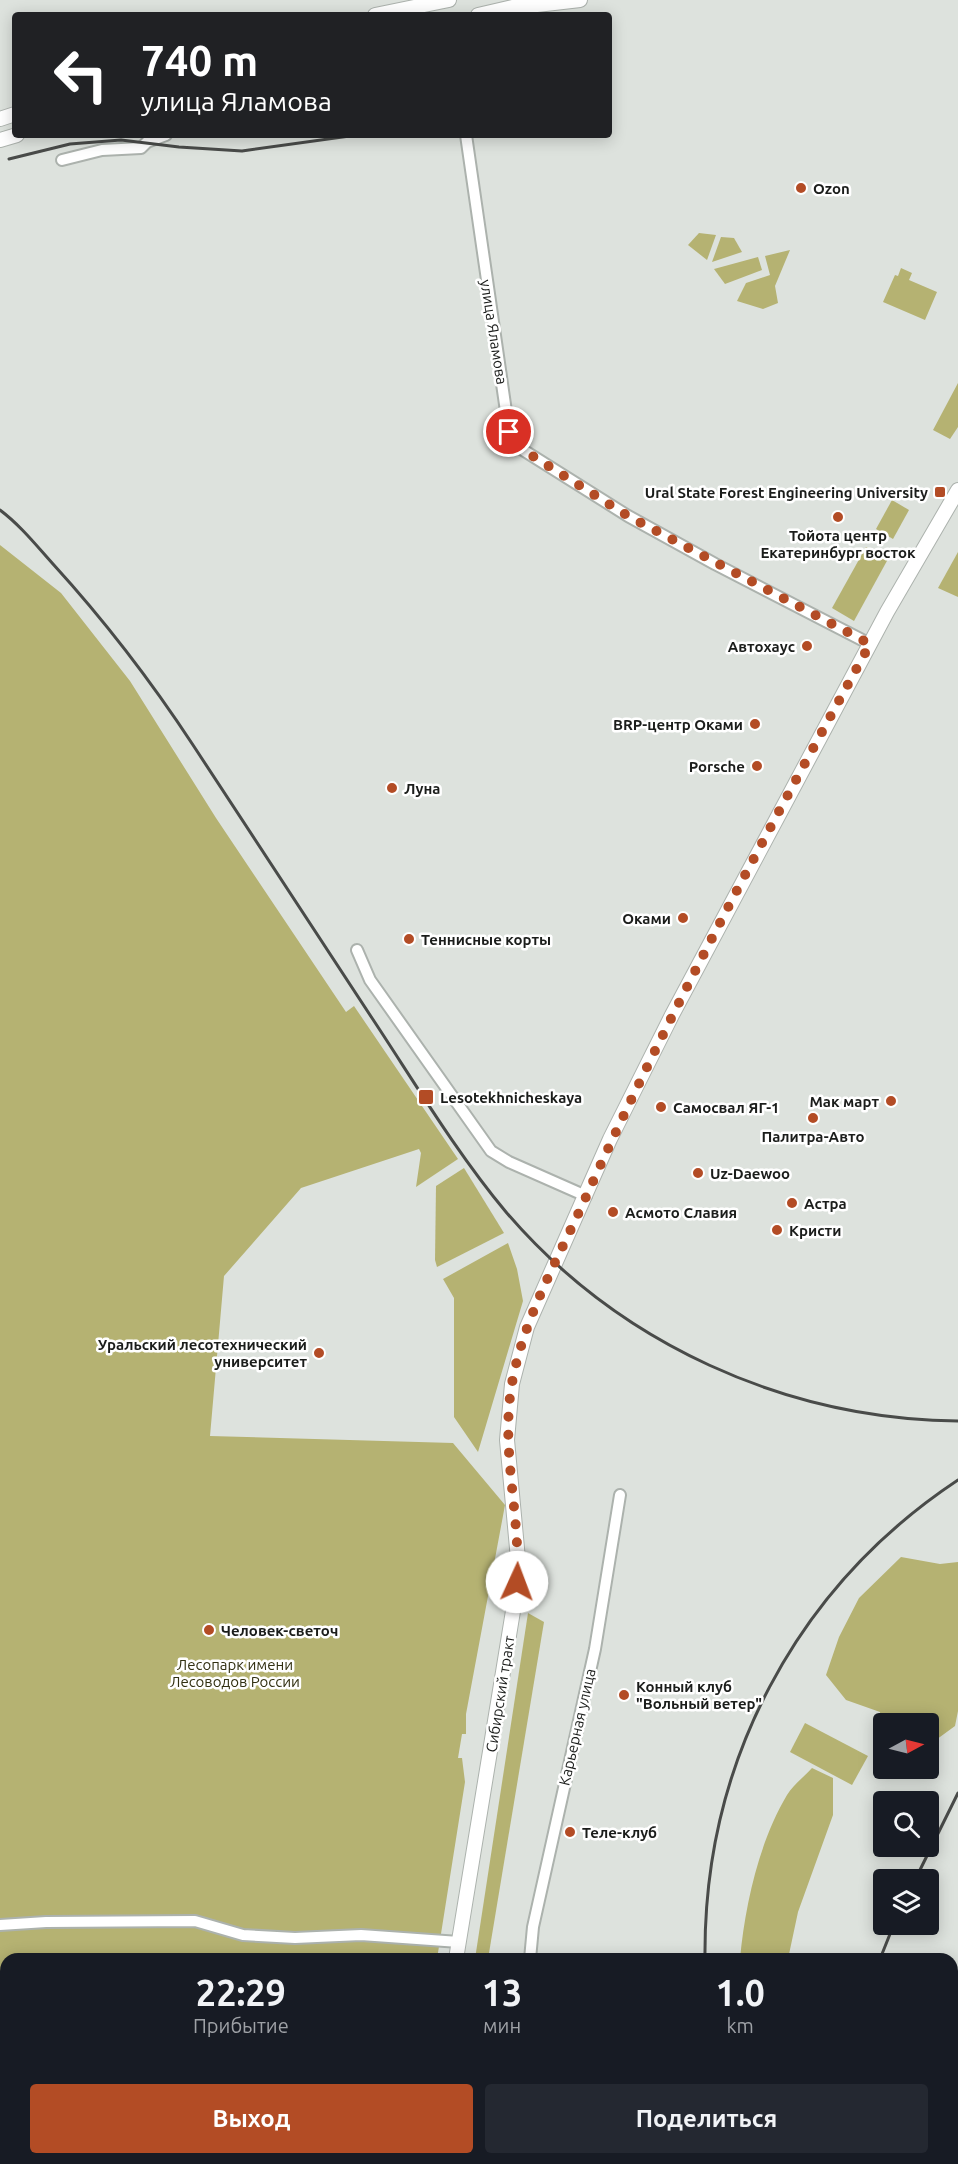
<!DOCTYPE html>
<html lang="ru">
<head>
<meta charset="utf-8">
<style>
	body { margin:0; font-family:Ubuntu,sans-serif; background:#242831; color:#f1f3f6; height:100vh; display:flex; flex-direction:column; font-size:22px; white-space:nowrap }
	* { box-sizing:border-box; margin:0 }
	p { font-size:20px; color:#9ea1a6 }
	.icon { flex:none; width:33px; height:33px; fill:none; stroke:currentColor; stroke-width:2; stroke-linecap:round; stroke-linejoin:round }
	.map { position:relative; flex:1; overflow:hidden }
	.sheet { position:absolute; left:0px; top:1953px; width:958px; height:212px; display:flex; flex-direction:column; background:#171b24; border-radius:18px 18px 0 0; box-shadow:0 3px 15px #0003 }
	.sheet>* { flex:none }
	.top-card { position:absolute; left:12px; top:12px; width:600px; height:126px; border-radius:6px; box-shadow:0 3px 15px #0003; background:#202124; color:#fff; overflow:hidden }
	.needle { width:39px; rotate:83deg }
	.controls { position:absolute; left:873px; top:1713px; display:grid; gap:12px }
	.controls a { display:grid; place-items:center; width:66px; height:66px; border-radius:6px; background:#171b24; box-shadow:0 3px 15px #0003; font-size:30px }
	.pin { position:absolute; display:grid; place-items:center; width:51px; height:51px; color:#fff; margin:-26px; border:3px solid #fff; border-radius:50%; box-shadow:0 2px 6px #0007 }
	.me { position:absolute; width:66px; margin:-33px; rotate:2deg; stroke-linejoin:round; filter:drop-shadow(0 0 4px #0008) }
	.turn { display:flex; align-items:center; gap:21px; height:126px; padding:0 30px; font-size:27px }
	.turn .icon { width:78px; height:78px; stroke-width:2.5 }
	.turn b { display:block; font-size:42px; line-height:51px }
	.eta { display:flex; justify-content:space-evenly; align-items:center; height:102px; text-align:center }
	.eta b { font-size:36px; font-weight:600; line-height:42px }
	.primary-button { display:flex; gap:12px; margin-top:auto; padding:12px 30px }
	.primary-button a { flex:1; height:69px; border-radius:6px; background:#b34c25; color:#fff; font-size:24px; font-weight:600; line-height:69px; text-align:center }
	.primary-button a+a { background:#242831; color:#f1f3f6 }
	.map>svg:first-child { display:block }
</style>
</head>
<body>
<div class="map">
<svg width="958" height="2164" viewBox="0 0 958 2164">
	<rect width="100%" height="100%" fill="#dde2dd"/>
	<g fill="#b5b272">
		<path d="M699 233 716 235 707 260 688 245Z"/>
		<path d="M721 237 734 238 742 252 712 262Z"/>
		<path d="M790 250 775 286 778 303 763 309 737 301 746 283 770 275 765 256Z"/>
		<path d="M758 257 762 270 725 284 714 269Z"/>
		<path d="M901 268 912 273 909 280 937 292 925 320 883 302 895 275 898 276Z"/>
		<path d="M958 383V427L950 439 933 430Z"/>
		<path d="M892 500 909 510 893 539 876 529Z"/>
		<path d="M0 545 61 593 130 681 216 818 346 1012 354 1006 458 1159 416 1187 421 1153 419 1149 301 1188 224 1276 210 1436 453 1443 505 1505 466 1714V1734H462L458 1758H462L465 1782 437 1959H6V2158L400 2159 398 2164H0Z"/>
		<path d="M866 547 888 559 854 621 832 608Z"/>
		<path d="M958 552V597L938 588Z"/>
		<path d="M464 1168 504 1233 437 1267 435 1260 436 1186Z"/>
		<path d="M508 1243 517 1269 523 1301 478 1452 454 1417V1298L443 1279Z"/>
		<path d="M901 1557 940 1564 958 1562V1711L955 1726 929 1745 928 1724H884L883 1739 880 1712 846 1700 826 1675 839 1637 859 1598Z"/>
		<path d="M528 1613 544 1622 488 1959H475Z"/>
		<path d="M805 1723 868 1756 852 1785 790 1752Z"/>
		<path d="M812 1768 833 1778V1815L798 1912 788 1959H740C745 1905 759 1842 787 1795 793 1785 804 1777 812 1768Z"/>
	</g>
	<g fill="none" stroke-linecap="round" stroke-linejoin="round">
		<g stroke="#acb2ad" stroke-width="14">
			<g id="minor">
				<path d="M466 135 509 432 515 445 628 516 715 564 870 644"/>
				<path d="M62 160 102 150 141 148 147 142 166 135"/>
				<path d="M357 950 370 980 491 1151 509 1162 586 1196"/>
				<path d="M0 1925 46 1922 195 1921 243 1935 295 1938 361 1935 459 1942"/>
				<path d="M530 1959 533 1927 595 1649 620 1495"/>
				<path d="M521 2158 522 2164"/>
			</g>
		</g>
		<g stroke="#acb2ad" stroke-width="16">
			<g id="major">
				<path d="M511 8 580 0"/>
				<path d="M375 15 449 0"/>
				<path d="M478 15 517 6"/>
				<path d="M0 119 15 114"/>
				<path d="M0 140 17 135"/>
				<path d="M456 1959 514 1605 518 1559 507 1440 512 1384 527 1327 610 1139 672 1015 887 612 958 490"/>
				<path d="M420 2164 421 2158"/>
			</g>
		</g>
		<use href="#minor" stroke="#fff" stroke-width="10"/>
		<use href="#major" stroke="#fff" stroke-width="14"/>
		<g stroke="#494b49" stroke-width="3">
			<path d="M9 159 70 144 121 140 179 147 242 151 357 135"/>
			<path d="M0 510C20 525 36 545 53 564 105 621 151 681 193 745 252 836 312 927 372 1018 415 1083 456 1152 506 1212 619 1344 785 1419 958 1421"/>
			<path d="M915 1880 958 1793"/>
			<path d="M705 1959C703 1764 795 1588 958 1480"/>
			<path d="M880 1959 894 1924"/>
			<path d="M952 2156 958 2147"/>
			<path d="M742 2158 744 2164"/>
			<path d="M840 2164 841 2158"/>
		</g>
	</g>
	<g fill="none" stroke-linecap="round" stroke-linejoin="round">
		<path stroke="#b34c25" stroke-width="10" stroke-dasharray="0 18" d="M509 432 515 445 628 516 870 644C771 825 671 1008 586 1197 559 1257 524 1317 512 1383 500 1450 521 1515 517 1582"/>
	</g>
	<g fill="#b34c25" stroke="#fff" stroke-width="2">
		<circle cx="801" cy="188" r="6"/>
		<rect x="934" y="486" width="12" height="12" rx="3"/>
		<circle cx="838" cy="517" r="6"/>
		<circle cx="807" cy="646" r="6"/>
		<circle cx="755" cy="724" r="6"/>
		<circle cx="757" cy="766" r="6"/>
		<circle cx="392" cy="788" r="6"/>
		<circle cx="683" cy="918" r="6"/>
		<circle cx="409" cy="939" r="6"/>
		<rect x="418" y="1089" width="16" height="16" rx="3"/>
		<circle cx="891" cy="1101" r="6"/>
		<circle cx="661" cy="1107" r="6"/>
		<circle cx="813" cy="1118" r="6"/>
		<circle cx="698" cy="1173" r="6"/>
		<circle cx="792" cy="1203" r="6"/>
		<circle cx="613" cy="1212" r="6"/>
		<circle cx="777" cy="1230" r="6"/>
		<circle cx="319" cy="1353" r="6"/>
		<circle cx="209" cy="1630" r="6"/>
		<circle cx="624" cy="1695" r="6"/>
		<circle cx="570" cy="1832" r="6"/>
	</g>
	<g text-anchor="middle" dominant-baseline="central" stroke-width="5" stroke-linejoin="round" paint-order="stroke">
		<g font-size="15" font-weight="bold" fill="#1b1d1b" stroke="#fff" text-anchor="start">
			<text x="813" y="188">Ozon</text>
			<text x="928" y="492" text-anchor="end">Ural State Forest Engineering University</text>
			<text x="838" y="535" text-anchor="middle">Тойота центр<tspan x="838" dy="17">Екатеринбург восток</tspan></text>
			<text x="795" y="646" text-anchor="end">Автохаус</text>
			<text x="743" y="724" text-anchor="end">BRP-центр Оками</text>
			<text x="745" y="766" text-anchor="end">Porsche</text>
			<text x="404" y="788">Луна</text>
			<text x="671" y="918" text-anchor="end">Оками</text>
			<text x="421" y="939">Теннисные корты</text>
			<text x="440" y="1097">Lesotekhnicheskaya</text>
			<text x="879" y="1101" text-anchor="end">Мак март</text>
			<text x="673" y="1107">Самосвал ЯГ-1</text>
			<text x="813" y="1136" text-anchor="middle">Палитра-Авто</text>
			<text x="710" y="1173">Uz-Daewoo</text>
			<text x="804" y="1203">Астра</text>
			<text x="625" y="1212">Асмото Славия</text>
			<text x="789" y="1230">Кристи</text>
			<text x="307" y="1344" text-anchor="end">Уральский лесотехнический<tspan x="307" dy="17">университет</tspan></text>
			<text x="221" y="1630">Человек-светоч</text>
			<text x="636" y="1686">Конный клуб<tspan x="636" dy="17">"Вольный ветер"</tspan></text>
			<text x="582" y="1832">Теле-клуб</text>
		</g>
		<g font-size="15" fill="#1b1d1b" stroke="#fff">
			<text transform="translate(494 332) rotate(81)">улица Яламова</text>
			<text transform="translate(500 1694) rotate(-81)">Сибирский тракт</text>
			<text transform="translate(577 1727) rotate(-77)">Карьерная улица</text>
		</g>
		<g font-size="15" fill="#323012" stroke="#fff">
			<text x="235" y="1664">Лесопарк имени<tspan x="235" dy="17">Лесоводов России</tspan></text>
		</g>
	</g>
</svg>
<div class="controls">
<a><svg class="needle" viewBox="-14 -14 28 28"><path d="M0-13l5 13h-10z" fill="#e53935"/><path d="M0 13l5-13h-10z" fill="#9ea1a6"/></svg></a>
<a><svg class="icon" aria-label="search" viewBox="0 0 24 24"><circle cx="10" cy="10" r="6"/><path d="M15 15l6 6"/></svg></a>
<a><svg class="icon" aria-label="layers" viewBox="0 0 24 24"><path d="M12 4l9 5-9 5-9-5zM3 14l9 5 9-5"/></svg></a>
</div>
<div class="pin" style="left:509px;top:432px;background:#d93025"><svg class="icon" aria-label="arrive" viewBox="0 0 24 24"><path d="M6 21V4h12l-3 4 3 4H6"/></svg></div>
<svg class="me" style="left:517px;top:1582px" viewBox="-20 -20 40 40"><circle r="19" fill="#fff"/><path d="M0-13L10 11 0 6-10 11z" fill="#b34c25"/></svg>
<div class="top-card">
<div class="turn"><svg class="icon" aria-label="left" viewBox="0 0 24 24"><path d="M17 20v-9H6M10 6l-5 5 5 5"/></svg><div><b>740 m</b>улица Яламова</div></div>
</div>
<section class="sheet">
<div class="eta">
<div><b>22:29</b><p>Прибытие</p></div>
<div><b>13</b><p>мин</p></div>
<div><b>1.0</b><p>km</p></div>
</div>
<div class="primary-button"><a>Выход</a><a>Поделиться</a></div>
</section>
</div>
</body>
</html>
